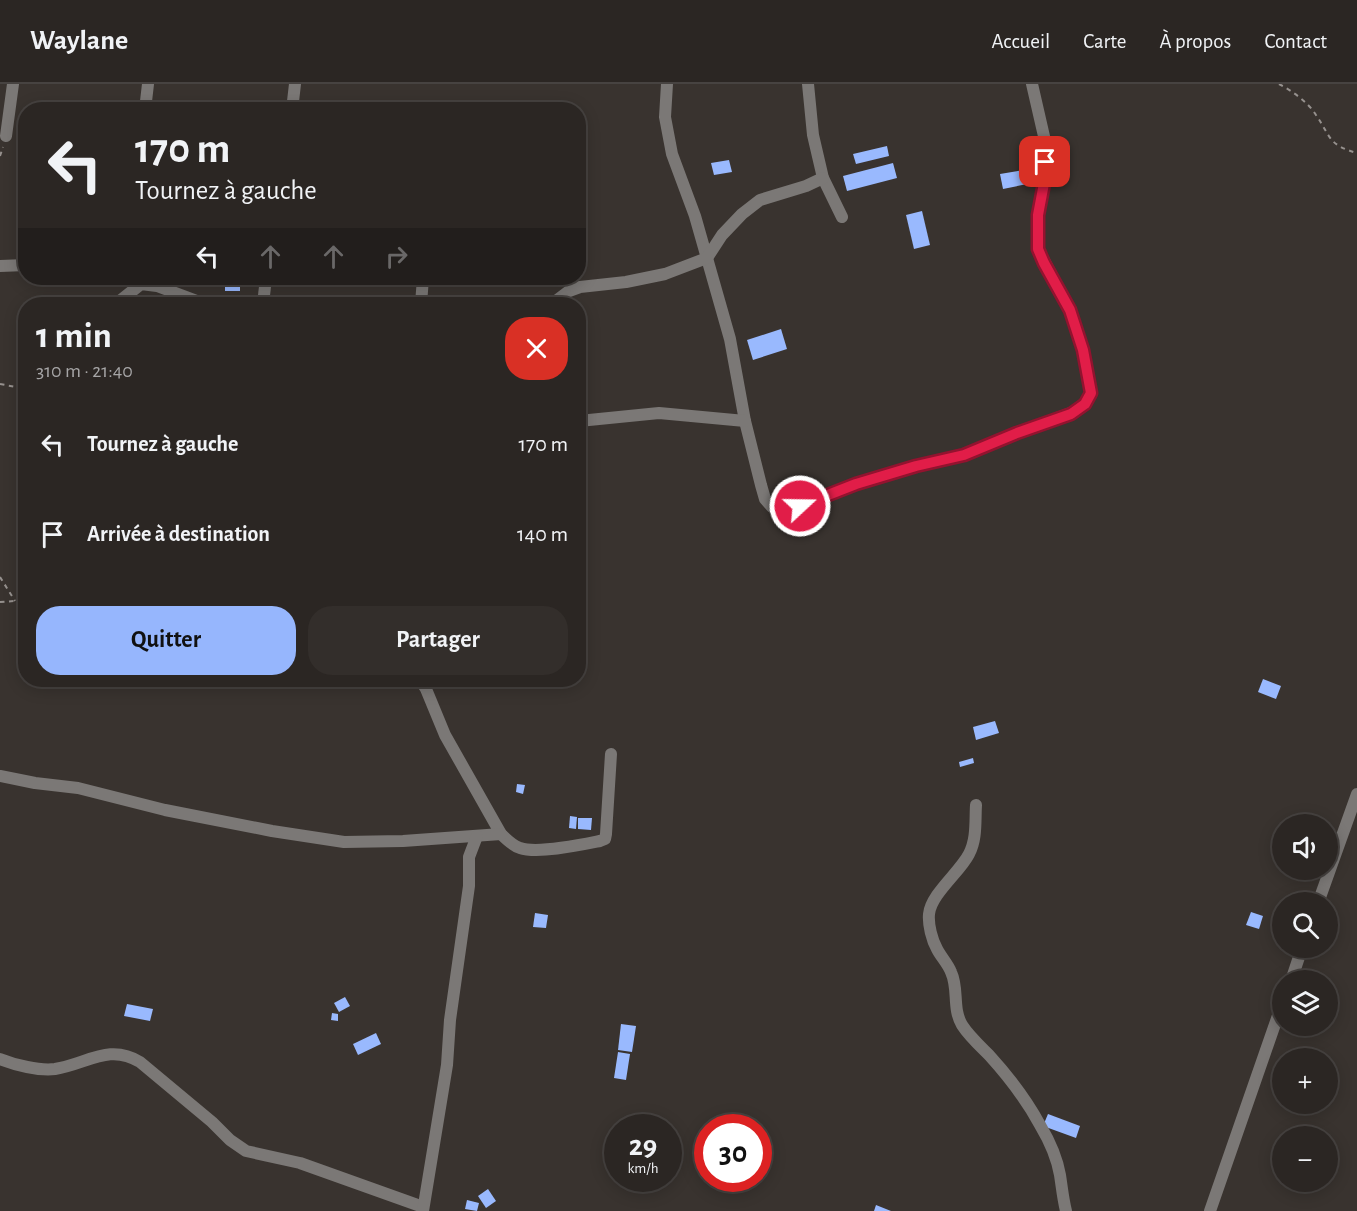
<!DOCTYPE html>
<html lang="fr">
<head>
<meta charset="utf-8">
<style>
	body { margin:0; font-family:"Alegreya Sans",sans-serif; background:#332e2b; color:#f1f3f6; height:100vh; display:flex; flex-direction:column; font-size:22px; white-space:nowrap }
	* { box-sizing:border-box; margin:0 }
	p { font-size:20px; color:#a6a5a6 }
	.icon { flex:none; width:33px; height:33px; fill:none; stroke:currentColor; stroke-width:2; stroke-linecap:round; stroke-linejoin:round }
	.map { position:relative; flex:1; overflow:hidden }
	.panel { position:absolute; left:18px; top:213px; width:568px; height:390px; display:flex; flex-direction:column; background:#2b2623; border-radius:24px; box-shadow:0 3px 15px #0003,0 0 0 2px #474341 }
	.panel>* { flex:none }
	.guide { position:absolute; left:18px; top:18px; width:568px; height:183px; border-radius:24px; box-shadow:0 3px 15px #0003,0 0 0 2px #474341; background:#2b2623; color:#f1f3f6; overflow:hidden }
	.fabs { position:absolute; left:1272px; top:730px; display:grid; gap:12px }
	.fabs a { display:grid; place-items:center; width:66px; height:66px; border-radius:50%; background:#2b2623; box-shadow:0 3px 15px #0003,0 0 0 2px #474341; font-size:30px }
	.speed { position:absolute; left:604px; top:1030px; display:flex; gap:12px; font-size:30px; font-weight:700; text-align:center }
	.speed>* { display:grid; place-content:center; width:78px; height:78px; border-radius:50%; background:#2b2623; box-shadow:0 3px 15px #0003,0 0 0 2px #474341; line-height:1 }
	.speed small { font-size:15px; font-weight:400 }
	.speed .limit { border:9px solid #d22; background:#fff; color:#111 }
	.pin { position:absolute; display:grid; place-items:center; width:51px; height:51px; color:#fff; margin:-26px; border-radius:12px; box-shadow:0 3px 9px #0006 }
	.me { position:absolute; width:66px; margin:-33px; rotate:69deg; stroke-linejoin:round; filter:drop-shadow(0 0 4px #0008) }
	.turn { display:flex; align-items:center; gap:21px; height:126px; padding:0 18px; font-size:27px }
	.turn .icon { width:78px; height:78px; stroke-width:2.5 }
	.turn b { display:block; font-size:42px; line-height:51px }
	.lanes { display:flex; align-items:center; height:57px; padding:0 18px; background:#0003; justify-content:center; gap:30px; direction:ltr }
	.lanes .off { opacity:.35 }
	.round { display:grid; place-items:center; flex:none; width:63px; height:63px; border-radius:24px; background:#332e2b }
	.summary { display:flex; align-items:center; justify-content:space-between; height:102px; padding:0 18px }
	h1 { font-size:36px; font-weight:700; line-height:45px }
	.action { display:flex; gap:12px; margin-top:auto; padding:12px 18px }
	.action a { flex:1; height:69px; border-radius:24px; background:#96b6fd; color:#111; font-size:24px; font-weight:700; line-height:69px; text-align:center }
	.action a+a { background:#332e2b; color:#f1f3f6 }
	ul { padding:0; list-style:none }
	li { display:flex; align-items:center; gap:18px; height:90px; padding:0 18px }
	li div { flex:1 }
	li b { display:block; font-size:22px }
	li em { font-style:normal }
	header { display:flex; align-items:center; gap:36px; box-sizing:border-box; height:84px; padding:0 30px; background:#2b2623; border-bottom:2px solid #474341 }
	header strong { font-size:28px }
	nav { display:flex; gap:33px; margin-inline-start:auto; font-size:21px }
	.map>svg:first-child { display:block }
</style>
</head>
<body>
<header>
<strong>Waylane</strong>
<nav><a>Accueil</a><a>Carte</a><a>À propos</a><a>Contact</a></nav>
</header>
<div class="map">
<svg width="1357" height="1127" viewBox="0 0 1357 1127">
	<rect width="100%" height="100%" fill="#39332f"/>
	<g fill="#99b9fe">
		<path d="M887 62 889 72 856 80 853 70Z"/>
		<path d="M729 76 732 88 714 91 711 79Z"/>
		<path d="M893 79 897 94 847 107 843 92Z"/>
		<path d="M1030 85 1032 99 1003 105 1000 90Z"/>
		<path d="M922 127 930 161 914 165 906 131Z"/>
		<path d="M225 194H233V196H240V207H225Z"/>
		<path d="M781 245 787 265 753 276 747 256Z"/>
		<path d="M19 463 23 464 22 472 17 471Z"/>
		<path d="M1263 595 1281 602 1276 615 1258 608Z"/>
		<path d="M995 637 999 649 976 656 973 643Z"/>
		<path d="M973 674 974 679 960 683 959 678Z"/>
		<path d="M517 700 525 701 523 710 516 708Z"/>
		<path d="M570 732 577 733 576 745 569 744Z"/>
		<path d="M578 734H592L591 746 578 745Z"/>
		<path d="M1251 828 1263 832 1259 845 1246 841Z"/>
		<path d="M535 829 548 831 546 844 533 843Z"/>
		<path d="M345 913 350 922 339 928 334 919Z"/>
		<path d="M127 920 153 925 150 937 124 932Z"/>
		<path d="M332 929 338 930V937L331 936Z"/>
		<path d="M621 940 636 942 632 968 618 966Z"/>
		<path d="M376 949 381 960 358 971 353 960Z"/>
		<path d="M618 968 630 970 626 996 614 994Z"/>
		<path d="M1048 1030 1080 1042 1076 1054 1043 1042Z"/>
		<path d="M488 1105 496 1117 486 1124 478 1112Z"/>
		<path d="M467 1116 479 1119 477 1127 465 1125Z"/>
		<path d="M876 1121 891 1127H874Z"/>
	</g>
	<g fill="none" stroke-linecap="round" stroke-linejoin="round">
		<g stroke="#96918e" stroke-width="2" stroke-dasharray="4.5 4.5" stroke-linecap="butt">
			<path d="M1279 0C1292 7 1308 18 1316 31 1331 53 1328 61 1357 69"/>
			<path d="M0 72 3 63"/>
			<path d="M0 300 26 305"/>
			<path d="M0 493 15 517"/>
			<path d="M0 518 15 517 26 520"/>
		</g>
		<g stroke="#7b7876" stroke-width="12">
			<path d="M667 0 665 33 672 70 695 132 730 255 745 337 761 401 765 415 772 423 781 426 800 422 856 400 916 382 964 371 1017 349 1071 329 1085 320 1091 309 1083 266 1070 226 1038 165V131L1045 94 1046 61 1032 0"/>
			<path d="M808 0 813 51 823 94 842 133"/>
			<path d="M145 26 148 0"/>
			<path d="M292 26 295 0"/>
			<path d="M6 52 13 0"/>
			<path d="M0 182 26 181"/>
			<path d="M120 194 141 200"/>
			<path d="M116 220 141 200 157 202 205 220"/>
			<path d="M263 220 266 194"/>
			<path d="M421 220 423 194"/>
			<path d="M552 220 569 207 580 203 626 198 665 190 707 174 722 151 742 130 760 116 806 102 823 94"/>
			<path d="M579 337 659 329 745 337"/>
			<path d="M420 596 426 605 445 651 501 750C506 755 513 762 520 764 538 770 580 761 600 757L605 755 606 750 611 670"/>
			<path d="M0 692 35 699 78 704 165 726 272 747 344 758 403 757 501 750"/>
			<path d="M976 721C975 737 977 755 969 770 960 788 931 810 929 830 928 841 932 856 937 865 941 873 948 880 951 888 959 905 952 924 962 941 969 952 980 962 989 971 1009 993 1026 1015 1040 1041 1049 1056 1057 1074 1060 1091 1062 1104 1063 1115 1066 1127"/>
			<path d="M1318 819 1357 710"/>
			<path d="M1291 897 1302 864"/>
			<path d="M0 975C15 981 39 987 55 985 87 980 109 959 140 978L212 1038 230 1056 246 1067 300 1079 423 1123"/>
			<path d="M423 1127 447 981 450 936 469 802V773L477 752"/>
			<path d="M1210 1127 1282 920"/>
		</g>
	</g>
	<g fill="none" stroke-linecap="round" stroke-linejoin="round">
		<g stroke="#92132f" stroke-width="15">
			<path id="route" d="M800 422 856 400 916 382 964 371 1017 349 1071 330 1085 320 1091 309 1083 266 1070 226 1044 179 1038 165V131L1045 94V78"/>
		</g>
		<use href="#route" stroke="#e11d48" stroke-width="10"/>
	</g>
</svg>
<div class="fabs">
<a><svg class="icon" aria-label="sound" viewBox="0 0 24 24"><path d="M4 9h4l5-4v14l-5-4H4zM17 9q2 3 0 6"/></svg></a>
<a><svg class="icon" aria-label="search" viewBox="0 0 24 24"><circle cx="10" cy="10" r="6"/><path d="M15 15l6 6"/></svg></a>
<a><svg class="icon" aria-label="layers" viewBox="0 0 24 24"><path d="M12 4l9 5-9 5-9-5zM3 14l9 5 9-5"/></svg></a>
<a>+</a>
<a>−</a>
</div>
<div class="speed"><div>29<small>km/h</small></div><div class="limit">30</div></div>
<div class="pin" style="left:1045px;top:78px;background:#d93025"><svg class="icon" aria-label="arrive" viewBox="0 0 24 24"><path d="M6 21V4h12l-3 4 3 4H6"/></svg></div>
<svg class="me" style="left:800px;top:422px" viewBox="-20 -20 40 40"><circle r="17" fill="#e11d48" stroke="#fff" stroke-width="3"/><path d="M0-11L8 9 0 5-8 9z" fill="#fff"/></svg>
<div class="guide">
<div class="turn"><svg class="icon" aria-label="left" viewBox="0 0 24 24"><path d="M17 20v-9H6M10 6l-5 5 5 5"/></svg><div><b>170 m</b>Tournez à gauche</div></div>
<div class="lanes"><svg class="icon" aria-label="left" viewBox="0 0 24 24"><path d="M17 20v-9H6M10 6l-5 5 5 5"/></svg><svg class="icon off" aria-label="ahead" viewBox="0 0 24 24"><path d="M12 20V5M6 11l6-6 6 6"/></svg><svg class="icon off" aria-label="ahead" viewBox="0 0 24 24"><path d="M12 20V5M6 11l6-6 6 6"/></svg><svg class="icon off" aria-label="right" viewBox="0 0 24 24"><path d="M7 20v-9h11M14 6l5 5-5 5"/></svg></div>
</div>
<section class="panel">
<div class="summary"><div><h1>1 min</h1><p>310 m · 21:40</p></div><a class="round" style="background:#d93025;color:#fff"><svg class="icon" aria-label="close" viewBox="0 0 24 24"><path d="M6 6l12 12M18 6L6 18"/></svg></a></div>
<ul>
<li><svg class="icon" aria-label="left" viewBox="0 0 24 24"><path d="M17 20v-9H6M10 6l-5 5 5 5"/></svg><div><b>Tournez à gauche</b></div><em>170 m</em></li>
<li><svg class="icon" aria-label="arrive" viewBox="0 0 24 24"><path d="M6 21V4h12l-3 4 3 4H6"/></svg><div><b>Arrivée à destination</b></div><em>140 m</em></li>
</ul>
<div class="action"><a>Quitter</a><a>Partager</a></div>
</section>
</div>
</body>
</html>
